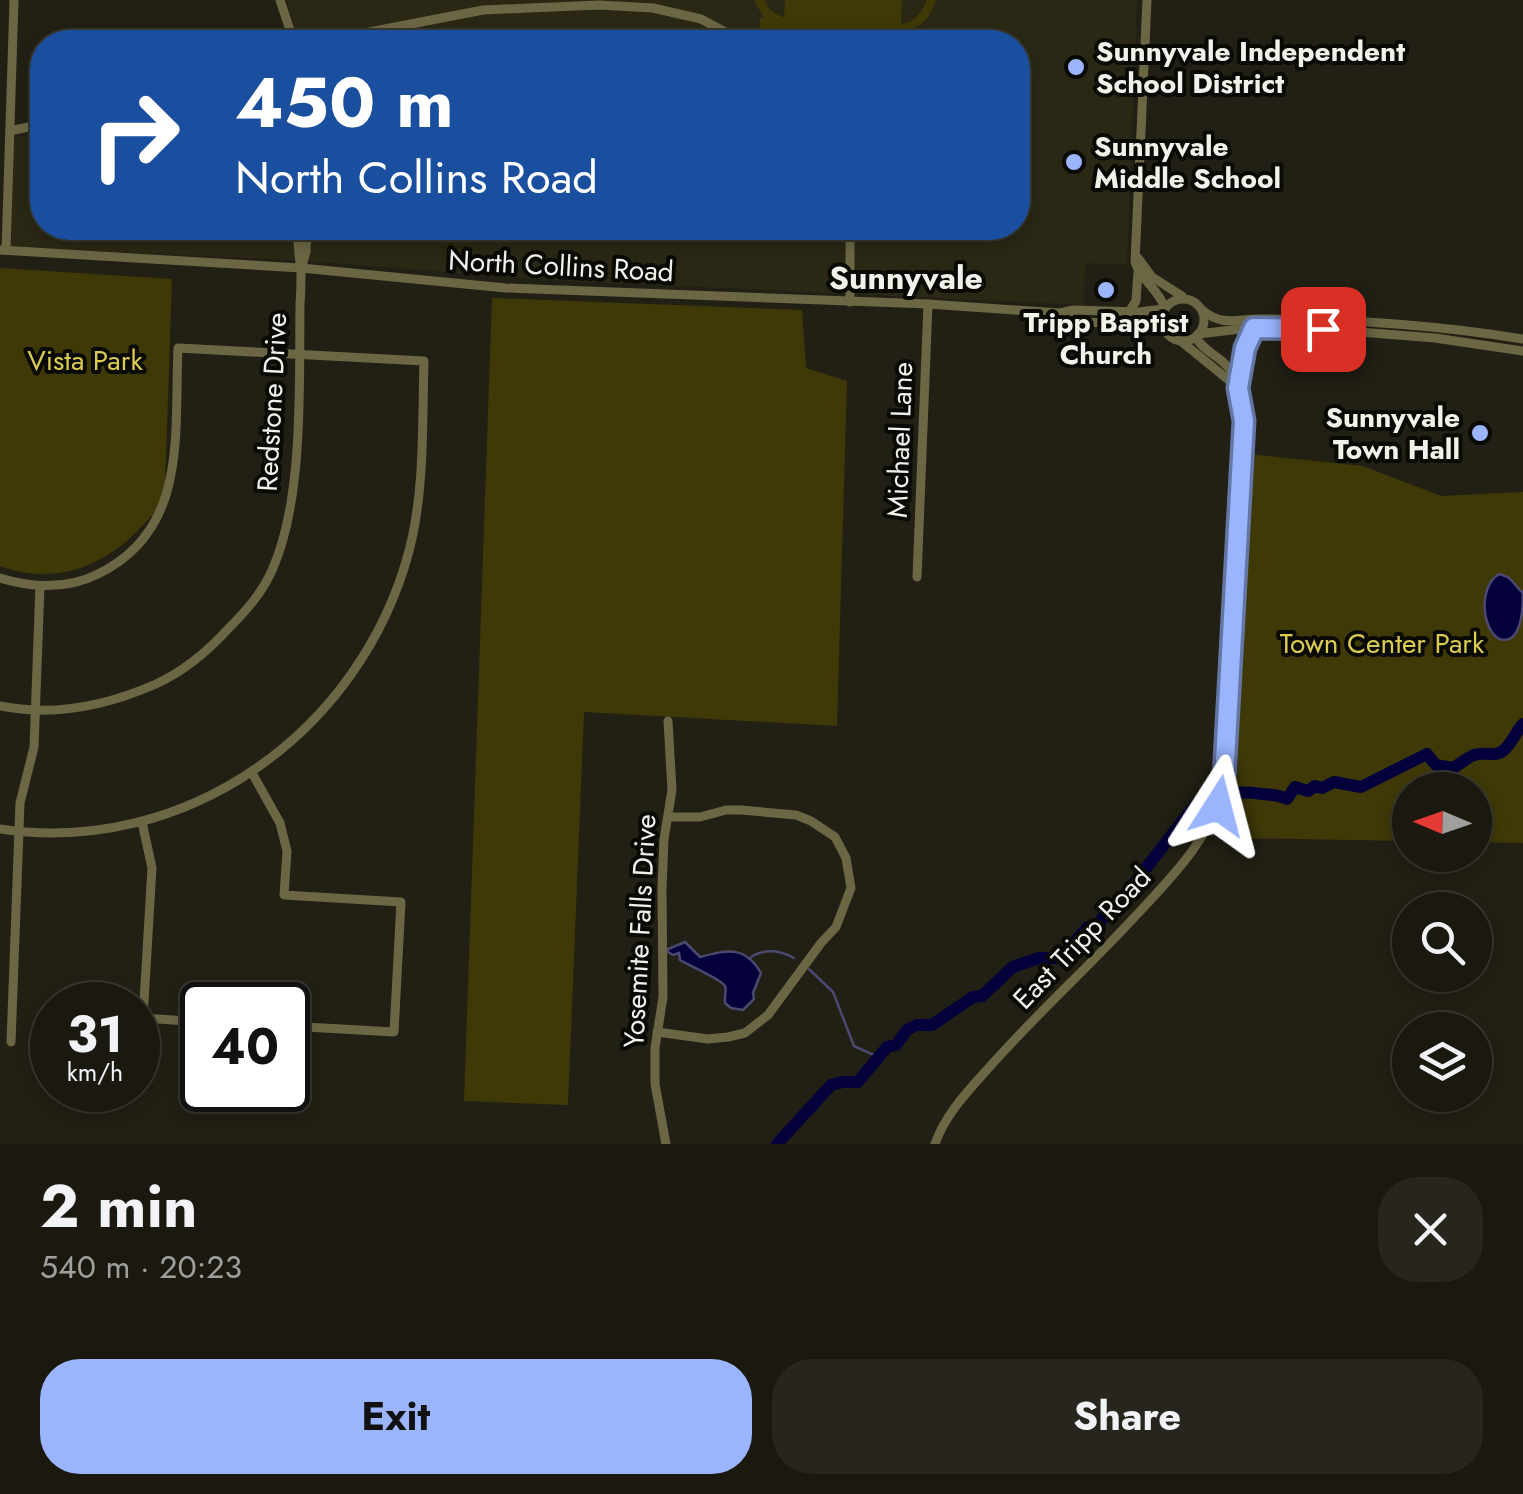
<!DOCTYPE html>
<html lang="en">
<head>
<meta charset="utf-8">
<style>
	body { margin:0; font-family:Jost,sans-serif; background:#27251d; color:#f1f3f6; height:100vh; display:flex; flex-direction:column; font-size:38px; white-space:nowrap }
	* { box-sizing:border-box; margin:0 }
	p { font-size:32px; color:#9fa09e }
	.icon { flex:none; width:55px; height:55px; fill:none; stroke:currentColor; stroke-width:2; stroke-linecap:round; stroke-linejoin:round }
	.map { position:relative; height:1144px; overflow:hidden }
	.panel { display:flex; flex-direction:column; background:#1a180f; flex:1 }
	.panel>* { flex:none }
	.guide { position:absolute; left:30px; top:30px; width:1000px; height:210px; border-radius:40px; box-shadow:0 5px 15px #0003,0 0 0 2px #38372f; background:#1a4fa0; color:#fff; overflow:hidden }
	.needle { width:65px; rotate:272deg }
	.fabs { position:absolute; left:1392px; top:772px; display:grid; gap:20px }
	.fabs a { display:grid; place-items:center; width:100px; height:100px; border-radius:50%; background:#1a180f; box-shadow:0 5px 15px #0003,0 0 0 2px #38372f; font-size:50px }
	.speed { position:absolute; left:30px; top:982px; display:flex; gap:20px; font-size:50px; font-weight:700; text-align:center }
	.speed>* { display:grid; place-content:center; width:130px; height:130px; border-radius:50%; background:#1a180f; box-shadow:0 5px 15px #0003,0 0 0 2px #38372f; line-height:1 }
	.speed small { font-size:25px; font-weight:400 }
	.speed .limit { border:5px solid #111; border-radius:15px; background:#fff; color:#111 }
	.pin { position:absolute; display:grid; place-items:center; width:85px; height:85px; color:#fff; margin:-42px; border-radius:20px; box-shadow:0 5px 15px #0006 }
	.me { position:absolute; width:110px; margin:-55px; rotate:9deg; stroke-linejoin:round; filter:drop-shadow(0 0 8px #0008) }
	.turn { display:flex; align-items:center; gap:35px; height:210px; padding:0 40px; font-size:45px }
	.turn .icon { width:130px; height:130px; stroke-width:2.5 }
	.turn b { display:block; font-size:70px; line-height:85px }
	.round { display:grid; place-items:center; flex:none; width:105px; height:105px; border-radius:40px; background:#27251d }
	.head { display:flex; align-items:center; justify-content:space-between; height:170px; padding:0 40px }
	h1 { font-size:60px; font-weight:700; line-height:75px }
	.button { display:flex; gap:20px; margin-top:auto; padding:20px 40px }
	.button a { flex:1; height:115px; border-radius:40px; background:#9ab5fd; color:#111; font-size:40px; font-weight:700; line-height:115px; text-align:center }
	.button a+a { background:#27251d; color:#f1f3f6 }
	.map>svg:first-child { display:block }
</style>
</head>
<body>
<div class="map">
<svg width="1523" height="1144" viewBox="0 0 1523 1144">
	<rect width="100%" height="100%" fill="#222014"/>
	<path fill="#2a2714" d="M286 0H1137L1127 265 1085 263 1084 305 549 280 309 261 11 247 12 138 42 131V228H1018V42H300Z"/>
	<g fill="#3f3908">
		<path d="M754 0H764L770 10 784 18 785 0H902L901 24C915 22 922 13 927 0H936C929 21 918 31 896 34L760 28V18H764Z"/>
		<path d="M0 268 172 279 165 486C162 493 161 502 157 508 153 515 147 521 142 526 105 567 53 586 0 566Z"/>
		<path d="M492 298 802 310 806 368 847 381 837 726 584 712 568 1105 464 1101Z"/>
		<path d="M1249 454 1363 466 1441 496 1523 492V843L1475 842V790H1410V841L1235 838Z"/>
	</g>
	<g fill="#03003b" stroke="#4b4970" stroke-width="2.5">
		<path d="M1499 574C1510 577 1511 579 1518 588 1519 590 1522 591 1523 593 1523 606 1522 640 1504 640 1484 639 1475 589 1499 574Z"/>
		<path d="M685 942 700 957C726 950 745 945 761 973L753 993 754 999 743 1010 731 1008 725 1003C724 997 727 991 725 986 723 980 688 965 680 960L679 953 673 955 668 952V949Z"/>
	</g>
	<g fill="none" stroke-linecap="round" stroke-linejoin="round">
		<g stroke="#4b4970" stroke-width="2.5">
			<path d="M750 958C763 948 780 950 794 958"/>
			<path d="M809 969 833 992 854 1046 878 1057"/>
		</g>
		<path stroke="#03003b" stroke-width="12" d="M777 1144 831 1085 843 1082H858L887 1047 896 1045 907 1030 917 1025H932L973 997 982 996 1013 967 1039 958H1060L1088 927H1098L1103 917 1111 913 1196 804C1218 792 1239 791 1262 794 1272 795 1277 794 1287 799L1295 787 1308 791 1315 786 1322 788 1334 782 1361 787 1427 754 1436 765 1453 768C1460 764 1467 758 1474 755 1485 751 1495 758 1504 750 1513 742 1516 731 1523 724"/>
		<g stroke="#6b6745" stroke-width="9">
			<path d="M280 0 294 42"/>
			<path d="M1147 0 1135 262C1141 280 1159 290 1165 308"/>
			<path d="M318 42 483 10 599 5 653 8 701 19 744 42"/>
			<path d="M10 131 42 124"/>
			<path d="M850 228V302"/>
			<path d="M0 250 301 268 506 288 928 304 1060 313 1073 310 1138 312 1164 309"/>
			<path d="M6 250 14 0"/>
			<path d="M1138 258 1152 277 1182 296"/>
			<path d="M302 266 306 252 307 230 305 228"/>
			<circle cx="1183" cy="320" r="21"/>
			<path d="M1202 310C1223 327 1236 319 1261 319 1348 319 1436 325 1523 339"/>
			<path d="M1129 312 1136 301 1138 272"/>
			<path d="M1060 313C1097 335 1129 310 1163 328"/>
			<path d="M1198 334 1258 327 1309 328 1435 338 1523 351"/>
			<path d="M1182 342 1236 386"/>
			<path d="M1238 385 1245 348 1254 328"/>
			<path d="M917 577 928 304"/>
			<path d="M0 578C33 588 66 590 98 574 189 530 174 433 178 348L424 361C422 424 425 490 409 551 361 731 187 857 0 829"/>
			<path d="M0 706C54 717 106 706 156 684 184 671 208 651 228 629 246 611 263 592 273 568 304 497 299 381 300 303 301 293 301 283 301 272 300 257 296 243 299 228"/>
			<path d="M252 773 280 823 287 851 284 895 401 902 394 1032 288 1026"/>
			<path d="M142 822 152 868 143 1018 202 1022"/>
			<path d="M657 1032 708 1039 728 1037 745 1033 768 1015 821 943 836 927 851 888 846 858 835 837 811 821 796 815 741 810H726L700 817H668"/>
			<path d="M11 1042 20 803 34 747 40 586"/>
			<path d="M666 1144 655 1084V1048L663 997 662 889 664 839 672 790 668 721"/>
			<path d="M935 1144C946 1112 971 1088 993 1063 1036 1015 1084 971 1128 924 1167 882 1214 838 1225 779L1243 421C1242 403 1240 378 1226 365 1216 354 1202 350 1196 337"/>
		</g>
	</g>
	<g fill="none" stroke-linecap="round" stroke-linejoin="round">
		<g stroke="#6476a4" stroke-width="25">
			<path id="route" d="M1218 806 1224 779 1244 421 1238 388 1245 348 1254 328 1323 329"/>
		</g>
		<use href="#route" stroke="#9ab5fd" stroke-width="18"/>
	</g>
	<g fill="#9ab5fd" stroke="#0a0a05" stroke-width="4">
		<circle cx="1076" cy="67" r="10"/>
		<circle cx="1074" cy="162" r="10"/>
		<circle cx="1106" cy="290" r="10"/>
		<circle cx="1480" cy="433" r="10"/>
	</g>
	<g text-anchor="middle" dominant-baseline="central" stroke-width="8" stroke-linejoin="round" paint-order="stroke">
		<g font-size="28" font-weight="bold" fill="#f3f2ea" stroke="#0a0a05" text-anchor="start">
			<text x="1096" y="51">Sunnyvale Independent<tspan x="1096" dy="32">School District</tspan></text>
			<text x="1094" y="146">Sunnyvale<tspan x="1094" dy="32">Middle School</tspan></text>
			<text x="1106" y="322" text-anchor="middle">Tripp Baptist<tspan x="1106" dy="32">Church</tspan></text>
			<text x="1460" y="417" text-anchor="end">Sunnyvale<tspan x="1460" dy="32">Town Hall</tspan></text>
		</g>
		<g font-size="28" fill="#f3f2ea" stroke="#0a0a05">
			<text transform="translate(561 266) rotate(3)">North Collins Road</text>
			<text transform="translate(272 402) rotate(-87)">Redstone Drive</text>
			<text transform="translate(900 440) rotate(-88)">Michael Lane</text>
			<text transform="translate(640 931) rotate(-87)">Yosemite Falls Drive</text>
			<text transform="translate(1082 938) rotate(-46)">East Tripp Road</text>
		</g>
		<g font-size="28" fill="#dbcb50" stroke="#0a0a05">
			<text x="85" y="360">Vista Park</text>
			<text x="1382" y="643">Town Center Park</text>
		</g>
		<g font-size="32" font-weight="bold" fill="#f3f2ea" stroke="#0a0a05">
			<text x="906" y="278">Sunnyvale</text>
		</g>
	</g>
</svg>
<div class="fabs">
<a><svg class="needle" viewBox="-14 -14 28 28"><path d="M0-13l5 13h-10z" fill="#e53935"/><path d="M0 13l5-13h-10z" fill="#9fa09e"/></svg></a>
<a><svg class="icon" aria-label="search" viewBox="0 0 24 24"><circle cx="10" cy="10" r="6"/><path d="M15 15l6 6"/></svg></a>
<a><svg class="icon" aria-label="layers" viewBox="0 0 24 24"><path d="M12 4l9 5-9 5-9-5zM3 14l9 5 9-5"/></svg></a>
</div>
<div class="speed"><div>31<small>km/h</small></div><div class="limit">40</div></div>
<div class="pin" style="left:1323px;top:329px;background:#d93025"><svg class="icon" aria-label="arrive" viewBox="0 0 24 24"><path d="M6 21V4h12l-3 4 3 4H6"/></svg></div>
<svg class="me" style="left:1218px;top:806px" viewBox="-20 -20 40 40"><path d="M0-17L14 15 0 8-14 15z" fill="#9ab5fd" stroke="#fff" stroke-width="4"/></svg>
<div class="guide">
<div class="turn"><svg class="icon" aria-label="right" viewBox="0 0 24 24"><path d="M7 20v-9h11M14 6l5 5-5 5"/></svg><div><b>450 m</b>North Collins Road</div></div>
</div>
</div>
<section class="panel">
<div class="head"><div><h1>2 min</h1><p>540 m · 20:23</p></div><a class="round"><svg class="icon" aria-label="close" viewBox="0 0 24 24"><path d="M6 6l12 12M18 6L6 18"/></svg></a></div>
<div class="button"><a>Exit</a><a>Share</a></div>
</section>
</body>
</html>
